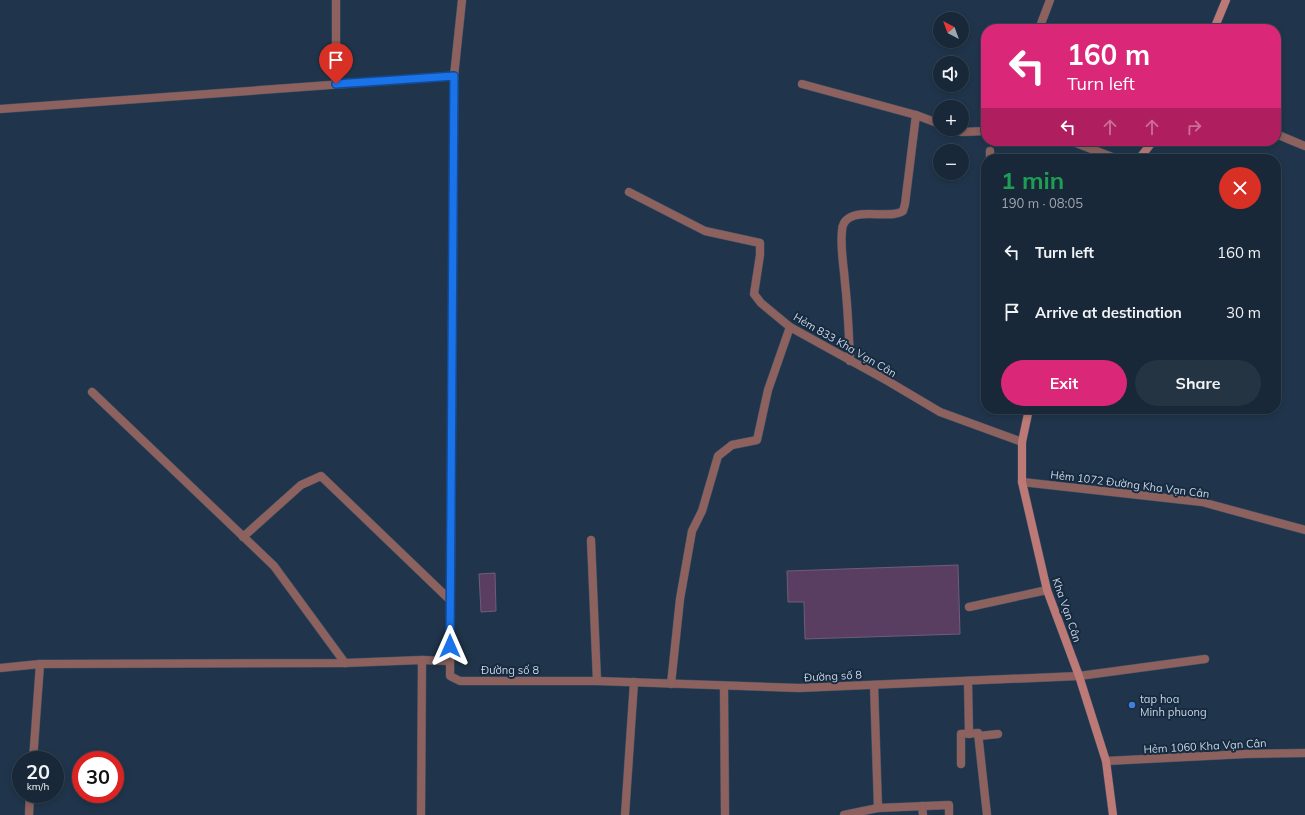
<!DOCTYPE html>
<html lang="en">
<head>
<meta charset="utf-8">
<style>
	body { margin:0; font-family:Mulish,sans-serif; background:#253443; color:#f1f3f6; height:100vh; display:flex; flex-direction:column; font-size:15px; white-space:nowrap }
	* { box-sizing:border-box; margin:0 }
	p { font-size:13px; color:#9fa6ae }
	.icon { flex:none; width:22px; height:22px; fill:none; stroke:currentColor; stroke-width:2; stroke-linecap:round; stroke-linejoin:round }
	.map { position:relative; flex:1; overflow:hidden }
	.sheet { position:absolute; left:981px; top:154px; width:300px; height:260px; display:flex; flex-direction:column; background:#182838; border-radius:16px; box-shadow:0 2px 6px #0003,0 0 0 1px #364453 }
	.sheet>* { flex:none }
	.hud { position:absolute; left:981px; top:24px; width:300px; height:122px; border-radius:16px; box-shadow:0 2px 6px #0003,0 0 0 1px #364453; background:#db2777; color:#fff; overflow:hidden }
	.needle { width:26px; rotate:319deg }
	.tools { position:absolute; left:933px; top:12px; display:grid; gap:8px }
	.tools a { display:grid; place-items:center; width:36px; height:36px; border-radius:50%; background:#182838; box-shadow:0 2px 6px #0003,0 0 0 1px #364453; font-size:20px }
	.speed { position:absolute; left:12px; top:751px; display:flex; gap:8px; font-size:20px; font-weight:700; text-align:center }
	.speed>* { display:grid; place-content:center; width:52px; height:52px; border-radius:50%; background:#182838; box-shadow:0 2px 6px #0003,0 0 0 1px #364453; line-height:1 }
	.speed small { font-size:10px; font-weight:400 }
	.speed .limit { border:6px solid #d22; background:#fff; color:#111 }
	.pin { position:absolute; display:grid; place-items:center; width:34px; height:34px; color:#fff; margin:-41px -17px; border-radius:50% 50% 50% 0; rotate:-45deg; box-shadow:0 0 4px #0007 }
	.pin .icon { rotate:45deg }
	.me { position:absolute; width:44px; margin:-22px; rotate:0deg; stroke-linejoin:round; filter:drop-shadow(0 0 3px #0008) }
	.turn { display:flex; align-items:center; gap:14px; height:84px; padding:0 20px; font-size:18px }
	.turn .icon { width:52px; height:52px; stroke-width:2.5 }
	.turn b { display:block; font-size:28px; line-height:34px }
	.lanes { display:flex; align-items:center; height:38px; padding:0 20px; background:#0003; justify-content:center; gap:20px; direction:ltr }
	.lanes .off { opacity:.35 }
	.round { display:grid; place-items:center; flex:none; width:42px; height:42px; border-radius:21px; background:#253443 }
	.overview { display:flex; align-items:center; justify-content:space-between; height:68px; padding:0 20px }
	h1 { font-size:24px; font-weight:700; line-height:30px; color:#1e9e55 }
	.action { display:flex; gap:8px; margin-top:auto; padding:8px 20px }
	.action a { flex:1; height:46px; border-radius:24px; background:#db2777; color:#fff; font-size:16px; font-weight:700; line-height:46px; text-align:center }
	.action a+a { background:#253443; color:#f1f3f6 }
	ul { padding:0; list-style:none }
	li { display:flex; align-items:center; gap:12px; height:60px; padding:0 20px }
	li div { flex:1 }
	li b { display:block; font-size:15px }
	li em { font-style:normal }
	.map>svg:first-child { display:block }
</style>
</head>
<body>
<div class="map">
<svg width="1305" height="815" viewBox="0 0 1305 815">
	<rect width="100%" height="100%" fill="#20354b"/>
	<g fill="#593e61" stroke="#705c77">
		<path d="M958 565 960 634 805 639 804 602H788L787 571Z"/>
		<path d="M495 573 496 611 481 612 479 574Z"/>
	</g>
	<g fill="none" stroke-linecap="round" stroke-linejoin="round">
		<g stroke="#3e5267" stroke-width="9">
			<g id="service">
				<path d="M629 192 705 231 760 243V255L754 294 761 303 790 327 886 380 940 412 1022 442"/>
				<path d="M850 361C849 335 848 309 845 283 844 266 840 249 842 231 842 226 844 221 849 218 863 209 891 219 903 211L905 204 916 115"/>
				<path d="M92 392 274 566 345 663"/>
				<path d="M1022 482 1202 502 1305 530"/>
				<path d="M243 537 301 485 321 476 450 600"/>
				<path d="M969 607 1047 590"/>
				<path d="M0 668 40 664 345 663 422 660 450 661"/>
				<path d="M1079 676 1205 659"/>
				<path d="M968 681 969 734"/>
				<path d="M874 685 878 808 949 805V815"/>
				<path d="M724 686 725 815"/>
				<path d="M979 736 998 734"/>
				<path d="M33 760 40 664"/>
				<path d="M961 764V734L978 733 987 815"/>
				<path d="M922 806 923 815"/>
				<path d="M29 815 30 794"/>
				<path d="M421 815 422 660"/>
				<path d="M625 815 634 682"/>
				<path d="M844 815 878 808"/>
			</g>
		</g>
		<g stroke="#3e5267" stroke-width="9">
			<g id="minor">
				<path d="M336 0V84"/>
				<path d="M462 0 454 76 450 676 460 681H597L799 688 1079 676"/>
				<path d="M1039 29 1050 0"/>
				<path d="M802 84 916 115 940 124"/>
				<path d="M0 109 454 76"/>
				<path d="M953 129 962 132 986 131"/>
				<path d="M1276 134 1305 146"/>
				<path d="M1071 141 1117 159"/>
				<path d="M990 151V159"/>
				<path d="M591 540 597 681"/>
				<path d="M671 684 680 599 692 531 702 511 718 456 732 445 757 440 768 390 790 327"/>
				<path d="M1106 761 1246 754 1305 753"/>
			</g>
		</g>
		<g stroke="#3e5267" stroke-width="9">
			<g id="secondary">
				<path d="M1214 29 1226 0"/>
				<path d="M1139 159 1153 141"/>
				<path d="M1029 409 1022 442V482L1047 590 1079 676 1106 761 1113 815"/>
			</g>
		</g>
		<use href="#service" stroke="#8c615e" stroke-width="8"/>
		<use href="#minor" stroke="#8c615e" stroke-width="8"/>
		<use href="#secondary" stroke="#bd7975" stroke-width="8"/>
	</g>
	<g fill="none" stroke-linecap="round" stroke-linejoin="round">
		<g stroke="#114b97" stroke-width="10">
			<path id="route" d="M336 84 454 76 450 646"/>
		</g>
		<use href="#route" stroke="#1a73e8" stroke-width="7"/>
	</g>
	<circle fill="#3f7fe0" stroke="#162a40" stroke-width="1.5" cx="1132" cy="705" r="4"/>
	<g text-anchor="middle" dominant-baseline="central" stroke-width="4" stroke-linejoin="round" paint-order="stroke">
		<g font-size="11" fill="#c9d6e4" stroke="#162a40">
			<text transform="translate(845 345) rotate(30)">Hẻm 833 Kha Vạn Cân</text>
			<text transform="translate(1130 484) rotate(7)">Hẻm 1072 Đường Kha Vạn Cân</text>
			<text transform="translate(1067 610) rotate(71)">Kha Vạn Cân</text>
			<text x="510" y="670">Đường số 8</text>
			<text transform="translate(833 676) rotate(-3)">Đường số 8</text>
			<text transform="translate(1205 746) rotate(-3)">Hẻm 1060 Kha Vạn Cân</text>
		</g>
		<g font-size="11" fill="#c9d6e4" stroke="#162a40" text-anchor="start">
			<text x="1140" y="699">tap hoa<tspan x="1140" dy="13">Minh phuong</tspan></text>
		</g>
	</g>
</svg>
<div class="tools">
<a><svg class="needle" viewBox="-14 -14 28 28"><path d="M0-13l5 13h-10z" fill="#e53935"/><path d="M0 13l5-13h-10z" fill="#9fa6ae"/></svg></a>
<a><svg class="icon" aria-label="sound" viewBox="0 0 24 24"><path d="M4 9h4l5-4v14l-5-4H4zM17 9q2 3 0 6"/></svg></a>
<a>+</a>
<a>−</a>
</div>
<div class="speed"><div>20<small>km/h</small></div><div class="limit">30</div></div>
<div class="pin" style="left:336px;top:84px;background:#d93025"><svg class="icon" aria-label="arrive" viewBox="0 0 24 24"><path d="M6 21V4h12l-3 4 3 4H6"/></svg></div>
<svg class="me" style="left:450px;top:646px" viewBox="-20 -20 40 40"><path d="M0-17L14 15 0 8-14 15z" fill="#1a73e8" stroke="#fff" stroke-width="4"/></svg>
<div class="hud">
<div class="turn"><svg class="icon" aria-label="left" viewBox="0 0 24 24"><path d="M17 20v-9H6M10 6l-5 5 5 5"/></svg><div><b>160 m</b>Turn left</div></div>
<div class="lanes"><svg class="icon" aria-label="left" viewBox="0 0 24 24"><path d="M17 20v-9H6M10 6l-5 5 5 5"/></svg><svg class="icon off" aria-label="ahead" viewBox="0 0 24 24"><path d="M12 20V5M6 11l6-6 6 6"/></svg><svg class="icon off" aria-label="ahead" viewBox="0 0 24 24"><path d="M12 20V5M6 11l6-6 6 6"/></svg><svg class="icon off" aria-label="right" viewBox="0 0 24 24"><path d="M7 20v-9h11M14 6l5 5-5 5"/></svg></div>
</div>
<section class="sheet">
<div class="overview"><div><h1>1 min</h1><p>190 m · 08:05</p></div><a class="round" style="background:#d93025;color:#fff"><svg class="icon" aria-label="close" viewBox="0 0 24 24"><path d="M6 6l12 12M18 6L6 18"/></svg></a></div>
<ul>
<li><svg class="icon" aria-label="left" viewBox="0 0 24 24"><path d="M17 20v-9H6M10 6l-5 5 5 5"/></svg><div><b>Turn left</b></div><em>160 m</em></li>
<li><svg class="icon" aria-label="arrive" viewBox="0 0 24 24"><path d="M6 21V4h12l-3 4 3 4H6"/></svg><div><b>Arrive at destination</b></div><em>30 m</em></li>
</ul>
<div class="action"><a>Exit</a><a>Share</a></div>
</section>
</div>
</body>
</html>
